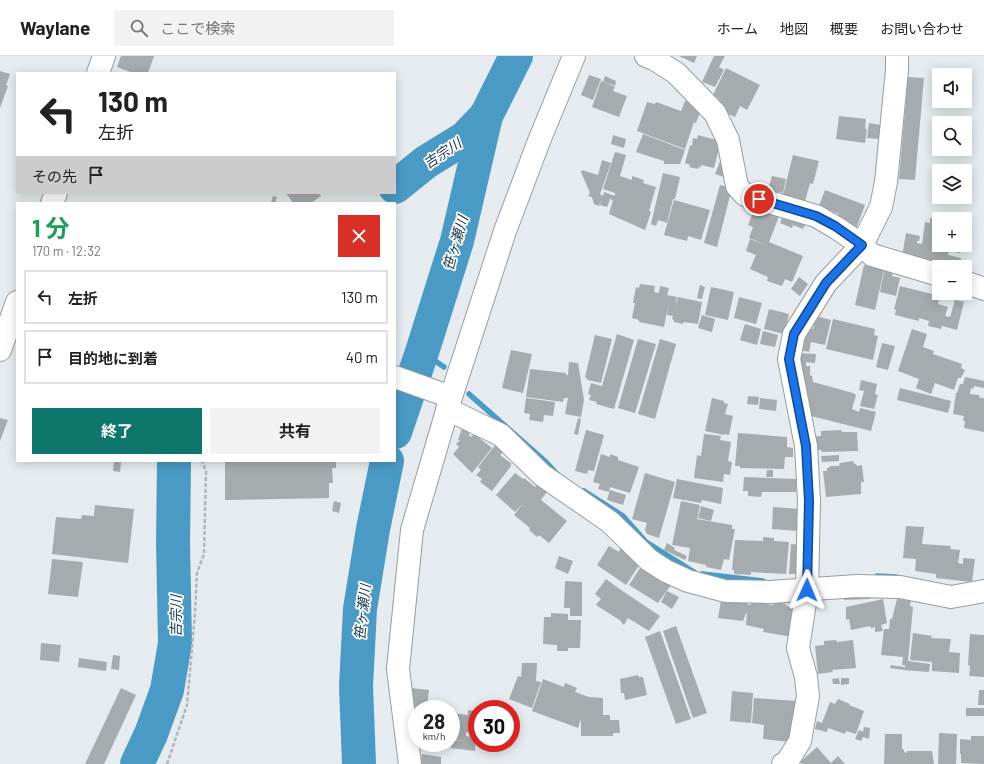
<!DOCTYPE html>
<html lang="ja">
<head>
<meta charset="utf-8">
<style>
	body { margin:0; font-family:Barlow,"Noto Sans JP",sans-serif; background:#f2f2f2; color:#222; height:100vh; display:flex; flex-direction:column; font-size:15px; white-space:nowrap }
	* { box-sizing:border-box; margin:0 }
	p { font-size:13px; color:#767676 }
	.icon { flex:none; width:22px; height:22px; fill:none; stroke:currentColor; stroke-width:2; stroke-linecap:round; stroke-linejoin:round }
	.map { position:relative; flex:1; overflow:hidden }
	.details { position:absolute; left:16px; top:146px; width:380px; height:260px; display:flex; flex-direction:column; background:#fff; border-radius:0px; box-shadow:0 2px 10px #0003 }
	.details>* { flex:none }
	.guide { position:absolute; left:16px; top:16px; width:380px; height:122px; border-radius:0px; box-shadow:0 2px 10px #0003; background:#fff; color:#222; overflow:hidden }
	.controls { position:absolute; left:932px; top:12px; display:grid; gap:8px }
	.controls a { display:grid; place-items:center; width:40px; height:40px; border-radius:0px; background:#fff; box-shadow:0 2px 10px #0003; font-size:20px }
	.speed { position:absolute; left:408px; top:644px; display:flex; gap:8px; font-size:20px; font-weight:700; text-align:center }
	.speed>* { display:grid; place-content:center; width:52px; height:52px; border-radius:50%; background:#fff; box-shadow:0 2px 10px #0003; line-height:1 }
	.speed small { font-size:10px; font-weight:400 }
	.speed .limit { border:6px solid #d22; background:#fff; color:#111 }
	.pin { position:absolute; display:grid; place-items:center; width:34px; height:34px; color:#fff; margin:-17px; border:2px solid #fff; border-radius:50%; box-shadow:0 1px 4px #0007 }
	.me { position:absolute; width:44px; margin:-22px; rotate:1deg; stroke-linejoin:round; filter:drop-shadow(0 0 3px #0008) }
	.turn { display:flex; align-items:center; gap:14px; height:84px; padding:0 16px; font-size:18px }
	.turn .icon { width:52px; height:52px; stroke-width:2.5 }
	.turn b { display:block; font-size:28px; line-height:34px }
	.then { display:flex; align-items:center; height:38px; padding:0 16px; background:#0003; gap:8px; font-size:15px }
	.round { display:grid; place-items:center; flex:none; width:42px; height:42px; border-radius:0px; background:#f2f2f2 }
	.headline { display:flex; align-items:center; justify-content:space-between; height:68px; padding:0 16px }
	h1 { font-size:24px; font-weight:700; line-height:30px; color:#1e9e55 }
	.primary-button { display:flex; gap:8px; margin-top:auto; padding:8px 16px }
	.primary-button a { flex:1; height:46px; border-radius:0px; background:#0f766e; color:#fff; font-size:16px; font-weight:700; line-height:46px; text-align:center }
	.primary-button a+a { background:#f2f2f2; color:#222 }
	ul { padding:0; list-style:none }
	li { display:flex; align-items:center; gap:12px; height:54px; margin:0 8px 6px; padding:0 8px; border:2px solid #e0e0e0; border-radius:0px }
	li div { flex:1 }
	li b { display:block; font-size:15px }
	li em { font-style:normal }
	header { display:flex; align-items:center; gap:24px; box-sizing:border-box; height:56px; padding:0 20px; background:#fff; border-bottom:1px solid #e0e0e0 }
	header strong { font-size:19px }
	nav { display:flex; gap:22px; margin-inline-start:auto; font-size:14px }
	.search { width:280px; height:36px; background:#f2f2f2; display:flex; align-items:center; gap:10px; box-sizing:border-box; padding:0 14px; border-radius:0px; color:#767676; font-size:15px }
	.map>svg:first-child { display:block }
</style>
</head>
<body>
<header>
<strong>Waylane</strong>
<div class="search"><svg class="icon" aria-label="search" viewBox="0 0 24 24"><circle cx="10" cy="10" r="6"/><path d="M15 15l6 6"/></svg>ここで検索</div>
<nav><a>ホーム</a><a>地図</a><a>概要</a><a>お問い合わせ</a></nav>
</header>
<div class="map">
<svg width="984" height="708" viewBox="0 0 984 708">
	<rect width="100%" height="100%" fill="#e5ebee"/>
	<g fill="none" stroke-linecap="round" stroke-linejoin="round">
		<g stroke="#4a9ac6" stroke-width="5.5">
			<path d="M422 296 444 311"/>
			<path d="M469 338 546 406 557 418"/>
			<path d="M584 435 623 460 646 486 694 516"/>
			<path d="M702 518 763 525"/>
			<path d="M877 520 896 521"/>
		</g>
		<g stroke="#4a9ac6" stroke-width="34">
			<path d="M395 131 426 106 465 82 486 60"/>
			<path d="M395 376 422 296 457 185 486 60 516 0"/>
			<path d="M137 708 151 678 167 634 175 587 173 487 174 405"/>
			<path d="M359 708 356 630 360 553 373 473 387 405"/>
		</g>
	</g>
	<g fill="#a6abae">
		<path d="M121 0H154L148 17H133L117 11Z"/>
		<path d="M679 0H697L694 7Z"/>
		<path d="M714 0H725L719 11 724 14 715 31 702 26Z"/>
		<path d="M726 12 760 29 747 54 740 50 735 61 718 53 716 50 719 43 713 39Z"/>
		<path d="M0 15 10 18 6 29 8 30 0 52Z"/>
		<path d="M589 19 601 23 593 44 581 39Z"/>
		<path d="M605 20 616 25 615 30 604 26 615 31 613 35 627 40 619 61 592 51 601 25 603 26Z"/>
		<path d="M908 21 924 22 915 124 899 123Z"/>
		<path d="M685 45 702 51 696 67 694 66 685 93 637 75 647 46 655 48 656 46 681 55Z"/>
		<path d="M839 60 866 63 865 73H867L865 87 836 83Z"/>
		<path d="M869 67 881 69 879 83 867 82Z"/>
		<path d="M643 78 685 94 680 108H664V105L636 96Z"/>
		<path d="M613 79 626 83 624 92 611 88Z"/>
		<path d="M698 79 720 85V89L714 112 701 109 700 112 698 111V113L689 111 690 109 685 107 690 89 692 90 693 82 697 83Z"/>
		<path d="M615 96 626 99 620 120 632 124V120L644 124 643 127 656 131 649 155 651 156 645 174 609 158 613 144 610 143 607 151 600 149 601 144 599 150 594 148 592 141 588 140 590 137 581 116 582 114 598 119 602 104 611 107 600 138 603 140 604 136 615 140V137L603 133Z"/>
		<path d="M793 99 819 105 813 128 810 127 805 145 802 144 801 150 783 145 785 139H783Z"/>
		<path d="M721 103 724 121 715 118Z"/>
		<path d="M663 117 680 121 675 143H673L667 167 658 164 656 170 651 168Z"/>
		<path d="M772 120 786 123 783 137 768 134Z"/>
		<path d="M720 129 732 132 717 191 704 187Z"/>
		<path d="M825 134 865 149 856 173 842 165 843 163 838 161 839 158 819 150Z"/>
		<path d="M286 137H319L321 140 311 147H293Z"/>
		<path d="M273 140 277 141 275 147H271Z"/>
		<path d="M674 144 710 154 701 184 688 180 687 185 664 179Z"/>
		<path d="M755 152 780 158 769 186 803 200 792 226 785 223 782 230 767 225 768 221 750 213 756 199 746 195 750 183 768 189 749 182 753 171 748 169Z"/>
		<path d="M784 156 807 165 803 173 793 169 792 172 780 167Z"/>
		<path d="M930 162 939 164V189H961L960 197 949 195 948 199 961 202 959 211H946V209L902 201 906 177 920 180 919 185H917V187L922 188 925 166 930 167Z"/>
		<path d="M864 209 884 214 875 254 855 249Z"/>
		<path d="M885 211 894 213 892 220 900 222 896 240 880 236Z"/>
		<path d="M799 221 808 228 800 240 791 233Z"/>
		<path d="M640 228 655 230 654 236 659 237 660 230 669 232 667 239 677 241 675 251 678 241 702 246 698 268 684 266 683 268 674 266V264L672 263 673 260 667 259 668 250 664 271 639 266V264L632 262 635 247H633L636 231 639 232Z"/>
		<path d="M700 229 705 231 702 243 697 242Z"/>
		<path d="M900 230 940 240 938 248 948 251 945 260 950 261 955 244 964 246 957 274 942 270 941 273 928 270 929 265 919 262V265L895 259 896 254 894 253Z"/>
		<path d="M711 231 734 236 728 264 705 259Z"/>
		<path d="M739 241 762 247 756 268 734 262Z"/>
		<path d="M769 253 789 258 784 278 764 273Z"/>
		<path d="M702 259 715 263 712 276 698 272Z"/>
		<path d="M816 260 831 264 825 289 811 286 810 291 805 290 810 291 809 296 800 294 805 271 813 273Z"/>
		<path d="M833 263 875 273 874 279 878 280 873 304 826 293Z"/>
		<path d="M745 268 761 273 757 289 740 284Z"/>
		<path d="M912 273 927 278 923 291 934 295 933 298 962 308 961 312 965 314 961 322H958L954 334 935 327 931 338 916 332 919 323 898 315Z"/>
		<path d="M763 275 778 279 775 291 760 288Z"/>
		<path d="M617 278 634 284 614 353 596 348 597 346 589 344 591 339 588 338 591 327 602 330Z"/>
		<path d="M595 279 612 283 601 327 588 324 585 321Z"/>
		<path d="M638 283 656 288 635 357 618 352Z"/>
		<path d="M660 283 676 288 655 363 638 358Z"/>
		<path d="M882 287 895 290 888 314 876 311Z"/>
		<path d="M511 294 532 298 523 337 502 332Z"/>
		<path d="M797 297 816 298 815 307 806 306V310H810V319L812 320 813 326 853 337 856 339 852 353 859 356 860 352 876 356 871 375 807 359Z"/>
		<path d="M569 306 578 307 584 344 581 361 565 358 568 342H564L563 346 526 341 530 313 566 317V319H568Z"/>
		<path d="M965 321 984 325V332L974 330 973 333 971 332 970 338 979 339 980 342H984V376L964 372 965 365H963L964 360 953 358 956 337H957L960 328H963Z"/>
		<path d="M861 324 877 328 875 338 878 339 874 353 860 350 864 335 859 334Z"/>
		<path d="M900 332 951 345 948 357 897 344Z"/>
		<path d="M748 340 759 341 758 349 747 348Z"/>
		<path d="M526 342 555 346 553 360 544 359 543 366 529 364 530 358 524 357Z"/>
		<path d="M712 342 724 345V347L728 348 725 358 733 360 729 379 724 378V379L705 375Z"/>
		<path d="M760 342 777 344 776 355 759 353Z"/>
		<path d="M0 362 8 364 0 385Z"/>
		<path d="M578 362 581 363 578 379 574 378Z"/>
		<path d="M462 372 470 375 469 379 471 381 474 378 492 392 472 417 453 398 459 391 456 388 460 384H458Z"/>
		<path d="M586 374 604 379 594 415 588 414 587 418 575 415Z"/>
		<path d="M841 374 842 376H857L858 395 822 396 821 394H813L812 381 821 380V375Z"/>
		<path d="M738 377 787 381V391L793 392V401H785L784 413 740 412V410H735Z"/>
		<path d="M704 378 721 380 720 384 731 386 728 405 732 406 730 419 724 418 723 426 694 422 697 399 701 400Z"/>
		<path d="M497 387 505 394 500 399 512 408 510 409 511 410 492 435 480 426 482 423 476 419 481 414 478 411Z"/>
		<path d="M601 398 610 401V398L618 401V404L639 411 630 437 610 431 609 436 598 433 600 428 593 426Z"/>
		<path d="M839 399V405L822 406 821 400Z"/>
		<path d="M114 405 121 406 120 416 113 415Z"/>
		<path d="M225 405H336V412H332L333 427H329V442L225 444Z"/>
		<path d="M853 405 854 408H856L857 410 862 409 864 426H861V438L826 441 823 415H827V412H829L830 410H839L840 407Z"/>
		<path d="M767 414H773V421H766Z"/>
		<path d="M515 417 523 423 524 422 535 431 540 425 549 433 541 444 567 465 549 487 539 479 537 481 529 474 530 472 514 459 524 446 515 456 496 439Z"/>
		<path d="M645 417 675 426 659 482 647 478 645 474 647 467 632 463Z"/>
		<path d="M744 421 796 423V436H762L761 441 748 440V435H743Z"/>
		<path d="M677 423 723 432 721 448 702 444 701 447 673 442Z"/>
		<path d="M610 434 626 439 623 449 607 444Z"/>
		<path d="M334 445 341 447 339 457 332 455Z"/>
		<path d="M681 445 700 449 697 463 732 469V473H735L729 504 724 503 721 514 706 511V509L688 505 690 492 672 489Z"/>
		<path d="M95 449 134 453 128 507 52 498 56 461 81 463 82 459 94 460Z"/>
		<path d="M701 450 714 454 711 465 698 462Z"/>
		<path d="M773 451 800 453 799 475 772 473Z"/>
		<path d="M906 470 924 471 922 488 951 490 950 493 960 494 958 507 963 508V502L975 503 972 526 936 522V518L915 515 916 503 903 502Z"/>
		<path d="M763 481 774 482V485L789 486 786 518 751 516V519L734 518V514H732L735 484 763 485Z"/>
		<path d="M667 487 675 492 674 494 687 500 685 504 664 494Z"/>
		<path d="M791 488 801 489 800 518H789Z"/>
		<path d="M609 490 619 496 620 492 642 505 626 529 597 509Z"/>
		<path d="M559 500 573 505 568 518 555 512Z"/>
		<path d="M52 503 83 506 78 541 48 538Z"/>
		<path d="M642 509 671 529 658 547 629 529Z"/>
		<path d="M606 523 621 534 660 560 649 575 628 562 624 569 621 566V565L596 549 601 543 595 538Z"/>
		<path d="M565 525 582 526V560H570V552H564Z"/>
		<path d="M667 535 679 541 672 553 661 546Z"/>
		<path d="M870 535V543L844 544V536Z"/>
		<path d="M722 539 747 544V548L751 549V545H767L766 548 773 549V548H777V546L786 548V550L796 552 793 581 763 576 764 573 746 569 747 558 746 557 743 565 718 562Z"/>
		<path d="M883 543 887 567 881 569 883 575 875 576V571L871 572 870 570 851 574 849 563 846 564V551Z"/>
		<path d="M897 543 911 544 910 550 913 551 908 605 930 608 929 616 904 614 905 609H902L903 601 881 599 884 573H889L890 563H892Z"/>
		<path d="M551 557 568 558V564H581L580 592H568V595H557V589L543 588 544 561H551Z"/>
		<path d="M676 570 707 657 693 662 663 575Z"/>
		<path d="M660 575 691 663 676 668 645 581Z"/>
		<path d="M913 577 932 580 931 582 951 583 949 596 960 597 959 617 932 615V606L910 604Z"/>
		<path d="M970 578 984 579V621L969 620 970 610 968 609Z"/>
		<path d="M836 584 837 586 853 584 856 612 832 614 833 616 818 618 815 590 824 589V585Z"/>
		<path d="M41 587 61 589 59 606 40 604Z"/>
		<path d="M113 599 120 600 119 614 111 613Z"/>
		<path d="M79 602 107 606 106 615 78 611Z"/>
		<path d="M522 607H537L536 625 541 626 532 652 509 643 518 620 521 621Z"/>
		<path d="M891 609 904 611V614L890 612Z"/>
		<path d="M638 619 639 621H643L647 639 625 644 624 637H621L620 623Z"/>
		<path d="M839 622 840 628H833L832 623Z"/>
		<path d="M841 622H849V628L841 629Z"/>
		<path d="M543 623 564 631 565 627 577 632 575 636 589 641 603 642V659H610V664H619L620 677H613V680H581V663L578 672 532 655Z"/>
		<path d="M121 632 136 639 104 708H85Z"/>
		<path d="M411 632 429 634 427 651 434 652 417 653V671L406 670Z"/>
		<path d="M979 634H984V649H978Z"/>
		<path d="M732 635 753 637 751 667 730 665Z"/>
		<path d="M754 642 797 645 795 669H791L790 686 763 683 764 669 752 667Z"/>
		<path d="M838 643 850 648 849 649 864 655 856 678 846 675 845 678 828 672 827 676 815 673 817 665 822 667 830 646 835 648Z"/>
		<rect x="966" y="652" width="18" height="8"/>
		<path d="M468 654 477 655V678L466 676V680L476 682 475 695 451 692 452 684 465 685 451 683V657L468 659Z"/>
		<path d="M864 671 870 672 869 683 863 681 861 685 855 683 859 674 863 676Z"/>
		<path d="M939 677 957 678 956 708H938Z"/>
		<path d="M885 678H902V693L904 694V696L907 697V695H932L934 708H884Z"/>
		<path d="M971 680H984V708L961 707V698H960V683L971 684Z"/>
		<path d="M423 687H441L440 691 422 689Z"/>
		<path d="M817 691 831 707 838 700 845 708H802L800 706Z"/>
		<path d="M422 698 441 701V708H420Z"/>
	</g>
	<g fill="none" stroke-linecap="round" stroke-linejoin="round">
		<g stroke="#989da0" stroke-width="24">
			<g id="minor">
				<path d="M646 0 654 3 676 17 715 57 728 84 737 130 745 139 816 160 835 171 862 189 872 199 939 219"/>
				<path d="M98 17 104 0"/>
				<path d="M52 147 56 137"/>
				<path d="M965 226 984 233"/>
				<path d="M0 294 17 246"/>
				<path d="M395 321 451 341"/>
				<path d="M447 353 501 379 542 419 610 466 649 504 666 515 688 525 725 535 770 536 857 530 900 531 951 541 984 535"/>
				<path d="M410 708 398 613 412 474 451 341 505 175 539 85 574 0"/>
				<path d="M783 708 787 706 800 685 808 640 806 621 798 592 807 534 809 445 806 390 789 303 794 278 826 227 862 189 881 151 886 126 897 14V0"/>
			</g>
		</g>
		<path stroke="#b0b5b8" stroke-width="2.5" stroke-dasharray="4 2" stroke-linecap="butt" d="M167 708 187 649 195 557 197 517 204 498 206 415 202 405"/>
		<use href="#minor" stroke="#fff" stroke-width="22"/>
	</g>
	<g fill="none" stroke-linecap="round" stroke-linejoin="round">
		<g stroke="#114b97" stroke-width="10">
			<path id="route" d="M759 143 816 160 835 170 862 189 826 227 794 278 789 303 806 390 809 445 807 534"/>
		</g>
		<use href="#route" stroke="#1a73e8" stroke-width="7"/>
	</g>
	<g text-anchor="middle" dominant-baseline="central" stroke-width="3.5" stroke-linejoin="round" paint-order="stroke">
		<g font-size="14" font-style="italic" fill="#13364a" stroke="#fff">
			<text transform="translate(442 97) rotate(-34)">吉宗川</text>
			<text transform="translate(455 187) rotate(-74)">笹ヶ瀬川</text>
			<text transform="translate(362 556) rotate(-84)">笹ヶ瀬川</text>
			<text transform="translate(175 560) rotate(-90)">吉宗川</text>
		</g>
	</g>
</svg>
<div class="controls">
<a><svg class="icon" aria-label="sound" viewBox="0 0 24 24"><path d="M4 9h4l5-4v14l-5-4H4zM17 9q2 3 0 6"/></svg></a>
<a><svg class="icon" aria-label="search" viewBox="0 0 24 24"><circle cx="10" cy="10" r="6"/><path d="M15 15l6 6"/></svg></a>
<a><svg class="icon" aria-label="layers" viewBox="0 0 24 24"><path d="M12 4l9 5-9 5-9-5zM3 14l9 5 9-5"/></svg></a>
<a>+</a>
<a>−</a>
</div>
<div class="speed"><div>28<small>km/h</small></div><div class="limit">30</div></div>
<div class="pin" style="left:759px;top:143px;background:#d93025"><svg class="icon" aria-label="arrive" viewBox="0 0 24 24"><path d="M6 21V4h12l-3 4 3 4H6"/></svg></div>
<svg class="me" style="left:807px;top:534px" viewBox="-20 -20 40 40"><path d="M0-17L14 15 0 8-14 15z" fill="#1a73e8" stroke="#fff" stroke-width="4"/></svg>
<div class="guide">
<div class="turn"><svg class="icon" aria-label="left" viewBox="0 0 24 24"><path d="M17 20v-9H6M10 6l-5 5 5 5"/></svg><div><b>130 m</b>左折</div></div>
<div class="then">その先<svg class="icon" aria-label="arrive" viewBox="0 0 24 24"><path d="M6 21V4h12l-3 4 3 4H6"/></svg></div>
</div>
<section class="details">
<div class="headline"><div><h1>1 分</h1><p>170 m · 12:32</p></div><a class="round" style="background:#d93025;color:#fff"><svg class="icon" aria-label="close" viewBox="0 0 24 24"><path d="M6 6l12 12M18 6L6 18"/></svg></a></div>
<ul>
<li><svg class="icon" aria-label="left" viewBox="0 0 24 24"><path d="M17 20v-9H6M10 6l-5 5 5 5"/></svg><div><b>左折</b></div><em>130 m</em></li>
<li><svg class="icon" aria-label="arrive" viewBox="0 0 24 24"><path d="M6 21V4h12l-3 4 3 4H6"/></svg><div><b>目的地に到着</b></div><em>40 m</em></li>
</ul>
<div class="primary-button"><a>終了</a><a>共有</a></div>
</section>
</div>
</body>
</html>
